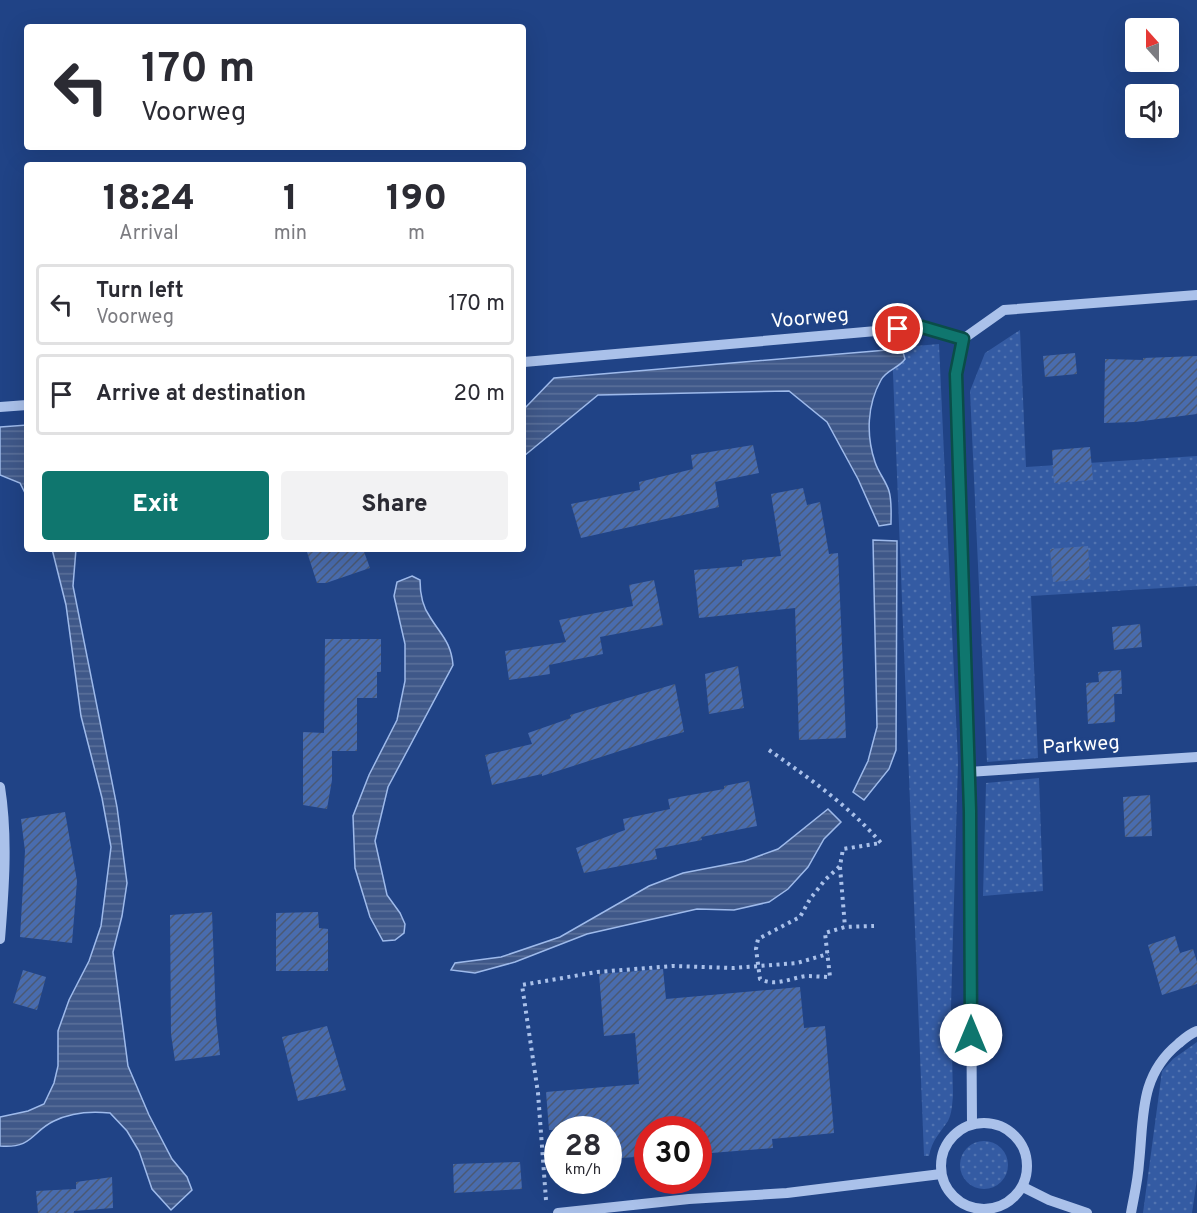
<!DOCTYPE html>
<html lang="en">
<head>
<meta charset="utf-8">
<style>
	body { margin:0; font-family:Overpass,sans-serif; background:#f2f2f3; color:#2b2b33; height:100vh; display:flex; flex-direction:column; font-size:22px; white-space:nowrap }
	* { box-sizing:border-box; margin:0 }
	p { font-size:20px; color:#7c7c81 }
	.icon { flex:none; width:33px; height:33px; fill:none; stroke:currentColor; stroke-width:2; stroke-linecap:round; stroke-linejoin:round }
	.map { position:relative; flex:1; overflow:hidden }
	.sheet { position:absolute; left:24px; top:162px; width:502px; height:390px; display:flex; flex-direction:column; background:#fff; border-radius:6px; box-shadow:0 6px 24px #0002 }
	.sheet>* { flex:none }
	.banner { position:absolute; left:24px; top:24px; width:502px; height:126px; border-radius:6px; box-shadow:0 6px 24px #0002; background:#fff; color:#2b2b33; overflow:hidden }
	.needle { width:39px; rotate:339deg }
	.fabs { position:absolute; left:1125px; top:18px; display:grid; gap:12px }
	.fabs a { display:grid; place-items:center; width:54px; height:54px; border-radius:6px; background:#fff; box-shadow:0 6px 24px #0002; font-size:30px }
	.speed { position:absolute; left:544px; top:1116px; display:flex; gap:12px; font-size:30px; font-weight:700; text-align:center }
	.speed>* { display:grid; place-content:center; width:78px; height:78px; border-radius:50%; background:#fff; box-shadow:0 6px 24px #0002; line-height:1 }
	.speed small { font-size:15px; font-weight:400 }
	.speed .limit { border:9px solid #d22; background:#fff; color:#111 }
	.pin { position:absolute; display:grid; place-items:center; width:51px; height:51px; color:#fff; margin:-26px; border:3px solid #fff; border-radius:50%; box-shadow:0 2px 6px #0007 }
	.me { position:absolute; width:66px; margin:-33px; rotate:0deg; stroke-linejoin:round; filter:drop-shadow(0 0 4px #0008) }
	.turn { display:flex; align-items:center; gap:21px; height:126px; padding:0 18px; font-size:27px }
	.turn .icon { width:78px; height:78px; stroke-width:2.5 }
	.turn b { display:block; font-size:42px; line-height:51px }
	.eta { display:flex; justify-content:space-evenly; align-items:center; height:102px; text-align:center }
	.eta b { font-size:36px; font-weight:800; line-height:42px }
	.action { display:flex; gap:12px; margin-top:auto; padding:12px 18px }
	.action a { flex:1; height:69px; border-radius:6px; background:#0f766e; color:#fff; font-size:24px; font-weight:800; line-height:69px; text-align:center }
	.action a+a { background:#f2f2f3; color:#2b2b33 }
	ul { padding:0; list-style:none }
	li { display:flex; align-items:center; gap:18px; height:81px; margin:0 12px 9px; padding:0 6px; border:3px solid #e1e1e2; border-radius:6px }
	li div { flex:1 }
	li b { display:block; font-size:22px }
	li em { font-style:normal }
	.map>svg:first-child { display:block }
</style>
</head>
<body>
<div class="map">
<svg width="1197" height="1213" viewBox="0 0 1197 1213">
	<defs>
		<pattern id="grass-dots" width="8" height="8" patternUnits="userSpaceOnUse" patternTransform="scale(1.5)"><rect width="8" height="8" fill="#345ba3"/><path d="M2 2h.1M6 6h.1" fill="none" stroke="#5274b1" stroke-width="1.8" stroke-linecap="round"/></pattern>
		<pattern id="water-rules" width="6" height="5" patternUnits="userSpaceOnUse" patternTransform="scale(1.5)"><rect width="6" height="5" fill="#3f5889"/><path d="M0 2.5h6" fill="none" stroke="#5c719b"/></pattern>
		<pattern id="building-hatch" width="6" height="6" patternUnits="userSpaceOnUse" patternTransform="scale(1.5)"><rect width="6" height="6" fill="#496cae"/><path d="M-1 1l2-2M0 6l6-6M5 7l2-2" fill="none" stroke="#4b5973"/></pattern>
	</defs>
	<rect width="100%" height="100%" fill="#204386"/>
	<g fill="url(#grass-dots)">
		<path d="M1020 330 1026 467 1197 456V586L1031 596 1038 758 987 762 970 391 985 353Z"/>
		<path d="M939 344 958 762 951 1006 953 1096C952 1105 952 1113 948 1121 940 1133 932 1140 929 1156H924L892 348Z"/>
		<path d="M1039 778 1043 891 983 896 986 783Z"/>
		<path d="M1197 1042V1179L1192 1213H1143L1162 1071 1173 1059Z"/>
		<circle cx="984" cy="1165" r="24"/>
	</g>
	<g fill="url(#water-rules)" stroke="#9ebaeb" stroke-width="1.5">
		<path d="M887 350 903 352 905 359C899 368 886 370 881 380 867 405 866 435 875 462 878 472 886 481 889 491 892 501 891 514 891 524L879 526 858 479 827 422 789 391 598 395 524 456V409L554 378Z"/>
		<path d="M27 425V497L20 483 0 475V427Z"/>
		<path d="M873 540 897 541 896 750 889 769 864 800 853 792 868 761 877 727Z"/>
		<path d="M52 549H76L73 586 117 807 127 883 122 916 113 952 128 1066 149 1115 172 1159 187 1177 192 1190 171 1210 152 1189 139 1151 127 1131 110 1113C91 1111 72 1112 54 1121 32 1131 33 1149 0 1146V1117L28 1111 44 1104 54 1083 58 1066V1031L69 1000 89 961 101 926 111 847 102 798 81 716 66 605Z"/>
		<path d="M412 576 420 580C420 594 422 606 430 617 441 635 451 642 453 665L388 787 375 841 387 895 400 913 405 924 404 933 395 940 383 941 370 917 355 868 353 816 369 775 397 720 405 681V644L394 596 397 582Z"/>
		<path d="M828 809 841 822 824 839 808 867 788 889 769 902 734 910 697 909 587 934 515 962 475 973 451 970 455 963 501 957 560 937 649 886 683 873 745 861 778 849Z"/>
	</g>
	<g fill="url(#building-hatch)">
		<path d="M1075 353 1077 374 1045 377 1043 356Z"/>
		<path d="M1197 356V414L1135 422 1104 423 1105 359 1143 360V358Z"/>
		<path d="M753 445 759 473 715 482 719 507 581 538 571 504 640 490 639 482 693 469 691 455Z"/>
		<path d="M1090 447 1093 480 1054 483 1052 450Z"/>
		<path d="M803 488 807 505 820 502 829 554 838 553 846 738 799 740 795 608 699 618 694 570 742 566V560L781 556 771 494Z"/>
		<path d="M1088 546 1090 579 1053 582 1050 549Z"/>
		<path d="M306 549H363L370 568 326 583H317Z"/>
		<path d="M654 580 663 625 600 637 603 654 549 665 550 674 509 680 505 651 566 642 559 620 633 606 629 585Z"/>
		<path d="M1140 624 1142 647 1114 650 1112 627Z"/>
		<path d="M325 639H381V672H377V698H357V751H332V780L327 809 303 805V732L324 733Z"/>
		<path d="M738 666 744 708 709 714 705 674Z"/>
		<path d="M1121 670 1122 694H1114L1115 722 1088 724 1086 683 1099 682 1098 672Z"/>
		<path d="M675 684 684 732 654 740 542 776V774L492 785 485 755 532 744 528 733 571 718 570 715Z"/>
		<path d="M749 781 757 826 701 837 702 840 655 849 657 859 584 873 576 848 625 830 623 819 670 809 668 799 724 789V786Z"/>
		<path d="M1150 795 1152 836 1125 837 1123 797Z"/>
		<path d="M65 812 77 881 72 943 20 937 25 851 21 819Z"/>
		<path d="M212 912 216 1019 220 1055 175 1061 171 1034 170 915Z"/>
		<path d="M318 912 319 928 328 929V971H276V913Z"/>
		<path d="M1175 936 1180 953 1193 949 1197 962V984L1162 995 1148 945Z"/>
		<path d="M663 969 666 999 800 987 804 1028 825 1026 834 1133 772 1139 773 1148 699 1154V1130H648V1156L609 1159V1130H549L546 1092 639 1084 635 1033 604 1036 599 974Z"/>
		<path d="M23 970 46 977 37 1010 13 1003Z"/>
		<path d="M327 1026 346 1090 298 1101 282 1037Z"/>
		<path d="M520 1162 522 1189 454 1193 453 1164Z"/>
		<path d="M112 1177 113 1208 74 1211V1213H38L36 1191 76 1189V1182Z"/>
	</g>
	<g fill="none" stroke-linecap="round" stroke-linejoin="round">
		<g stroke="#aac1ea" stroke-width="4" stroke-dasharray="3 4.5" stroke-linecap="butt">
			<path d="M769 750C810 779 848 805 881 843L843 849 840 866 825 880 810 899 800 917 758 939 756 949 760 979C776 987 790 978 806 976 814 976 822 977 830 977L825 933 845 927 874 926"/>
			<path d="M840 867 845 927"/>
			<path d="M546 1200 538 1093 522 985 597 972 673 966 734 968 797 963 828 954"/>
		</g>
		<g stroke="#aac1ea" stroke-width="10">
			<path d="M963 339 956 374 970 811 972 1124"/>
			<path d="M524 362 922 327 963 339 1004 310 1197 295"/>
			<path d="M0 407 27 405"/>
			<path d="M968 772 1197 757"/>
			<path d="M0 787C8 837 4 890 0 939"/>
			<circle cx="984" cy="1166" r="43"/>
			<path d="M1023 1187 1049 1200 1087 1213"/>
			<path d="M558 1213 689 1199 787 1193 941 1174"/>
			<path d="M1131 1213C1134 1196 1138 1180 1139 1163 1144 1117 1139 1076 1178 1044 1184 1039 1189 1034 1197 1031"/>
		</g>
	</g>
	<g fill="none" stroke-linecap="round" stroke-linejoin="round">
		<g stroke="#0a4d48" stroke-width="15">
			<path id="route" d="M898 329 922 327 963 339 956 374 970 811 971 1035"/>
		</g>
		<use href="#route" stroke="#0f766e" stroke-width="10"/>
	</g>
	<g text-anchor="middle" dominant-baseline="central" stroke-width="6" stroke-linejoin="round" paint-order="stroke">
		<g font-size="20" fill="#fff" stroke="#204386">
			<text transform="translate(810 319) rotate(-5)">Voorweg</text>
			<text transform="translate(1081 746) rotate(-4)">Parkweg</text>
		</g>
	</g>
</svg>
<div class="fabs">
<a><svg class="needle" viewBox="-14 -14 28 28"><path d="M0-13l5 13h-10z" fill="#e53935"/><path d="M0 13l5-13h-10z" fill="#7c7c81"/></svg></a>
<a><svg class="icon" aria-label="sound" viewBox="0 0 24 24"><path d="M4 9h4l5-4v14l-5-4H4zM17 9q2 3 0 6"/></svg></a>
</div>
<div class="speed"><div>28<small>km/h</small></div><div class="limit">30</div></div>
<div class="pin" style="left:898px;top:329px;background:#d93025"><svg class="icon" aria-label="arrive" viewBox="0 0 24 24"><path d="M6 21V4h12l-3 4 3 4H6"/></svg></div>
<svg class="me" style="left:971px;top:1035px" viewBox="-20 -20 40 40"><circle r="19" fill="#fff"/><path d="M0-13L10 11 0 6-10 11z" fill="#0f766e"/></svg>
<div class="banner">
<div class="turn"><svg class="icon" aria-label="left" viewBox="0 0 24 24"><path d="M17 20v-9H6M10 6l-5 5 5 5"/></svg><div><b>170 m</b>Voorweg</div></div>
</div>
<section class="sheet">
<div class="eta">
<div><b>18:24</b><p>Arrival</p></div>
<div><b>1</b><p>min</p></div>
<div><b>190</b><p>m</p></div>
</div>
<ul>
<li><svg class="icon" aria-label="left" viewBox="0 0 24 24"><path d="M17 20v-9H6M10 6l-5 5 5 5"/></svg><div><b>Turn left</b><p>Voorweg</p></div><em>170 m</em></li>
<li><svg class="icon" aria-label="arrive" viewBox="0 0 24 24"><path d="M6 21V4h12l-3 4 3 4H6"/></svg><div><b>Arrive at destination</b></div><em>20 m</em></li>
</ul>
<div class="action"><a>Exit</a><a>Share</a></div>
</section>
</div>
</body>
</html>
